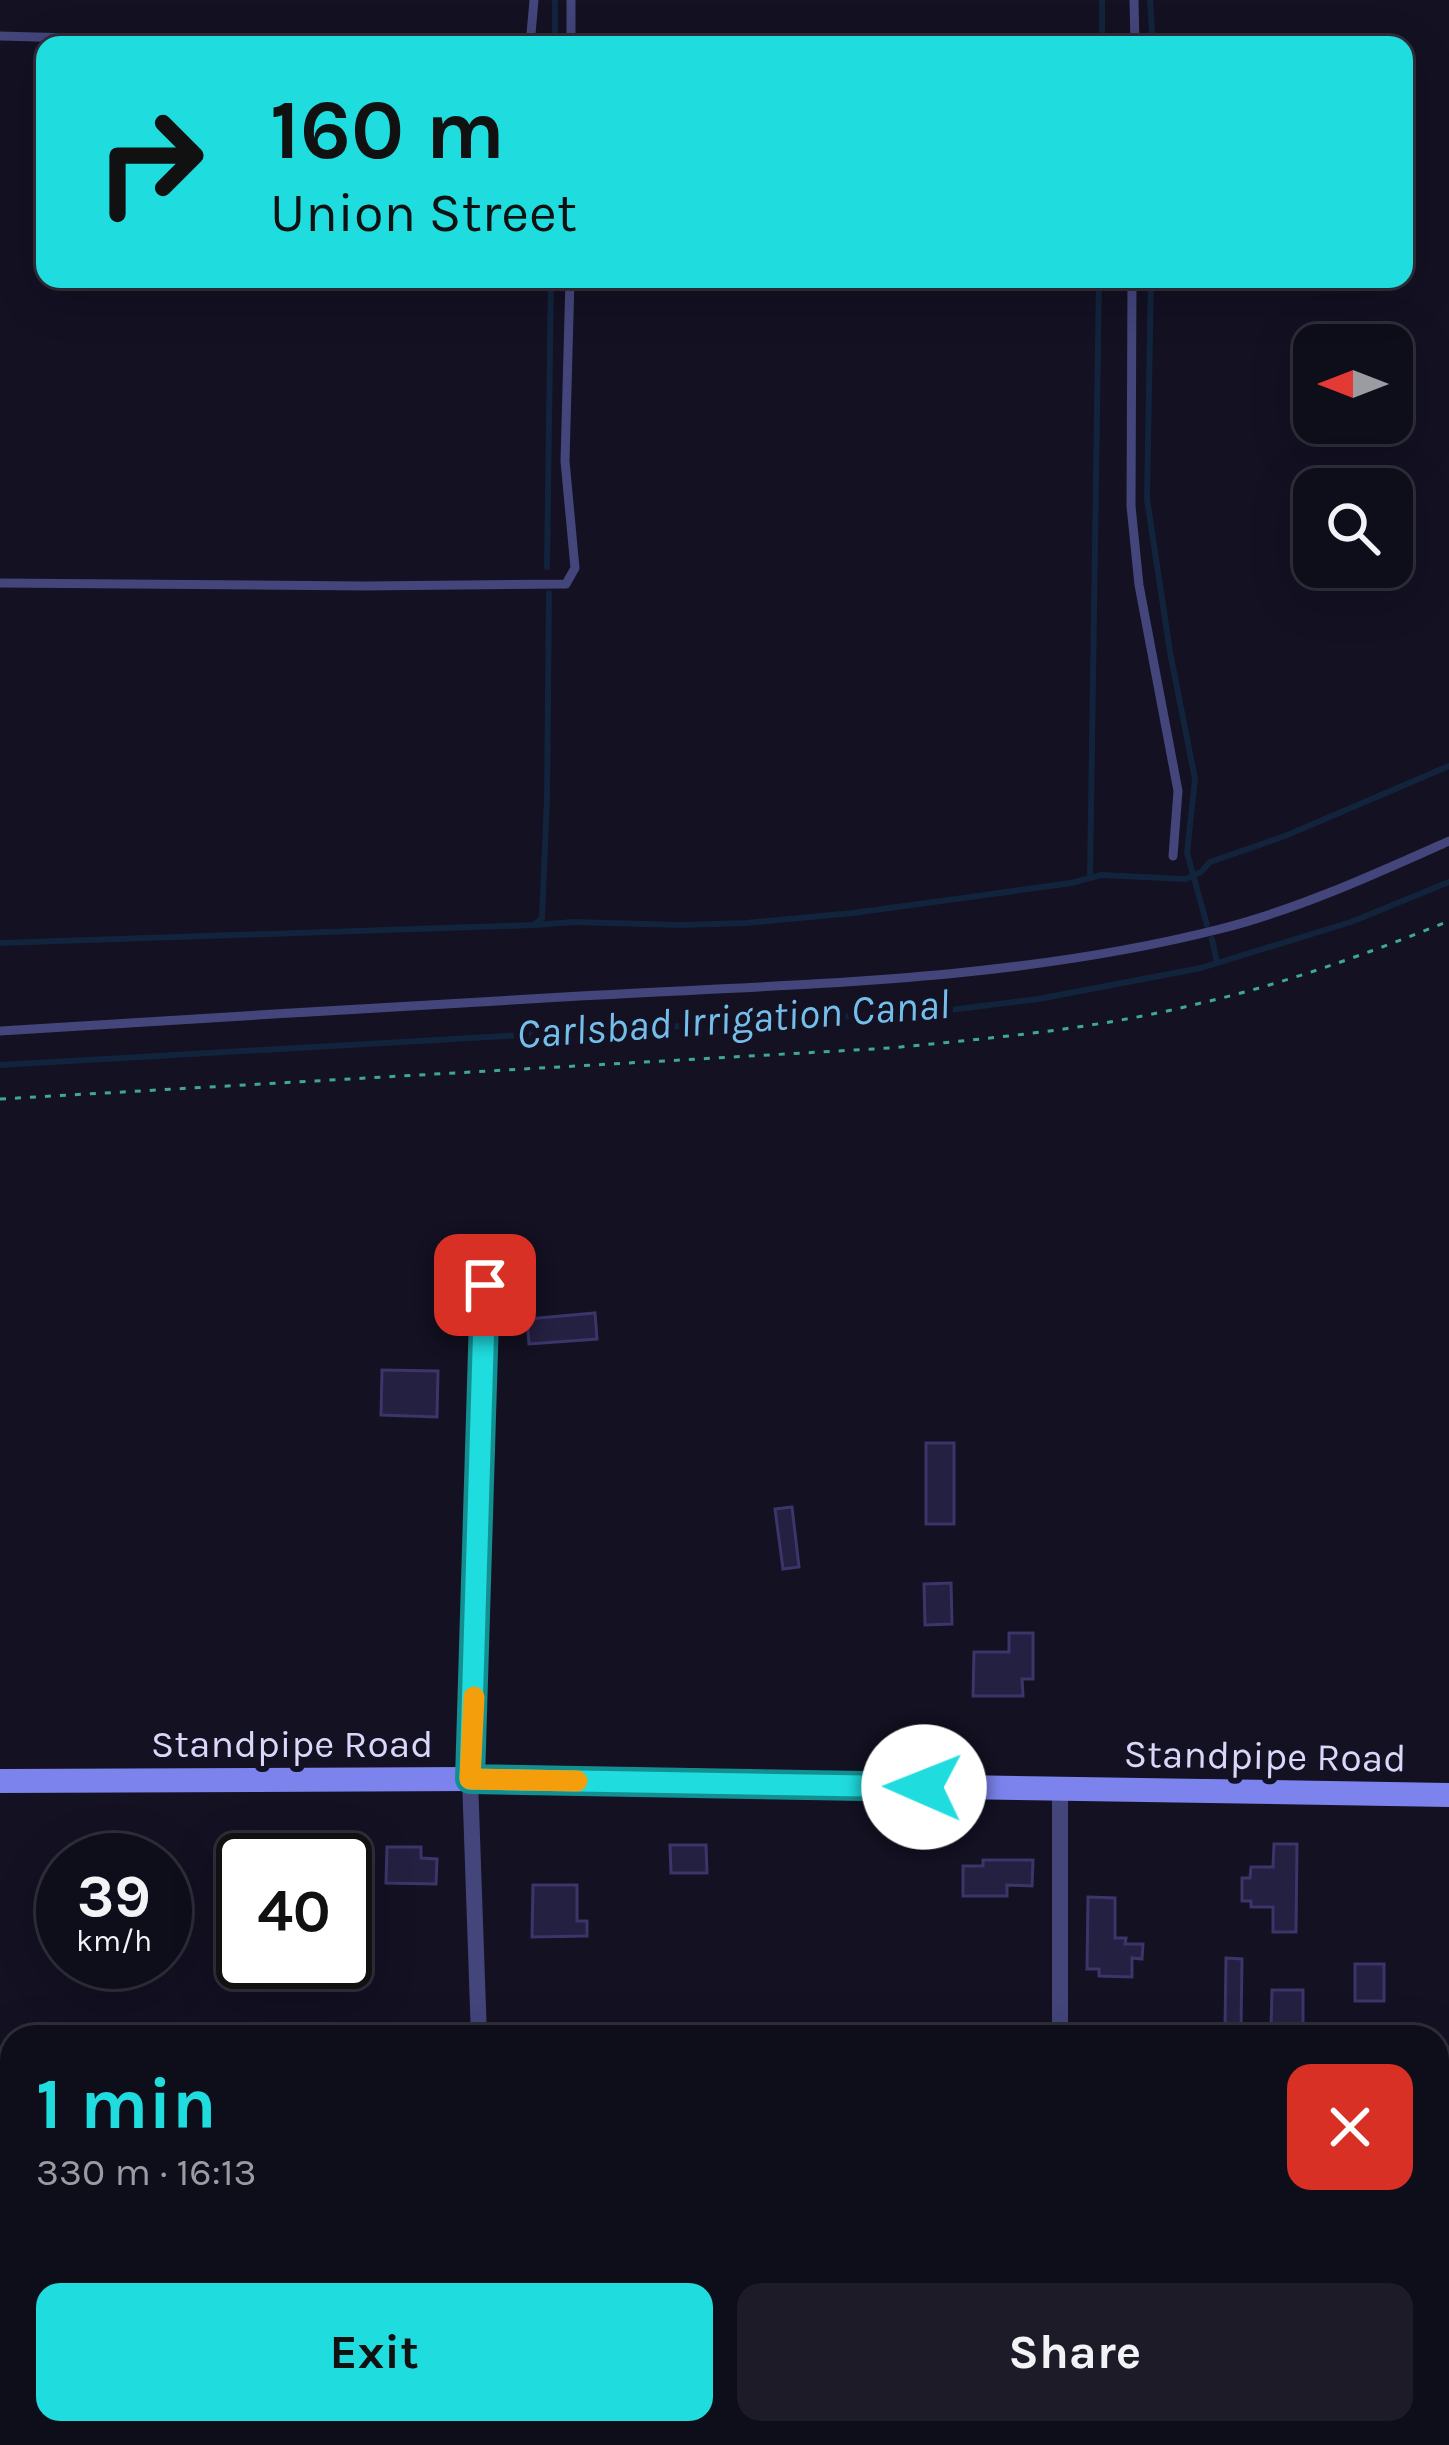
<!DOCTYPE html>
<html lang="en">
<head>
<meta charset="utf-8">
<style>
	body { margin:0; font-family:Karla,sans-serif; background:#1c1b27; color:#f1f3f6; height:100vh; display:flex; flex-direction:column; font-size:45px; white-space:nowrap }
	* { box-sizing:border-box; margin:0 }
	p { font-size:39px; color:#9b9ca2 }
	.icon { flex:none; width:66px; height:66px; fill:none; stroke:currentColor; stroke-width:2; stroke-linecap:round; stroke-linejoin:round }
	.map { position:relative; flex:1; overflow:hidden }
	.side { position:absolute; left:0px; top:2025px; width:1449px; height:420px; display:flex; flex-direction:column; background:#0e0d1a; border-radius:36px 36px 0 0; box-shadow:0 12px 48px #0002,0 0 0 3px #2e2d39 }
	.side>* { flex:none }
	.top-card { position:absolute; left:36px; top:36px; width:1377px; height:252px; border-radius:24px; box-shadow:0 12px 48px #0002,0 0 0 3px #2e2d39; background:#1fdcdf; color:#111; overflow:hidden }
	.needle { width:78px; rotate:270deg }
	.tools { position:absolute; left:1293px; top:324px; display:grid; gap:24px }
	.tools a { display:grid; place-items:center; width:120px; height:120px; border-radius:24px; background:#0e0d1a; box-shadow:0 12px 48px #0002,0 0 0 3px #2e2d39; font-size:60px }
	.speed { position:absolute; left:36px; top:1833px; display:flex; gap:24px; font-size:60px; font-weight:700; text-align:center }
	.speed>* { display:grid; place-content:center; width:156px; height:156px; border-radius:50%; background:#0e0d1a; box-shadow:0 12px 48px #0002,0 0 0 3px #2e2d39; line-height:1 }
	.speed small { font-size:30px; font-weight:400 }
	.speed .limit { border:6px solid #111; border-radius:18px; background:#fff; color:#111 }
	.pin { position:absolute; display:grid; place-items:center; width:102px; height:102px; color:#fff; margin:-51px; border-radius:24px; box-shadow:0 6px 18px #0006 }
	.me { position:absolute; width:132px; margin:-66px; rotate:271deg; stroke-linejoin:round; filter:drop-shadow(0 0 9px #0008) }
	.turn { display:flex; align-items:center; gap:42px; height:252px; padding:0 36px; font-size:54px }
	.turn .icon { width:156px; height:156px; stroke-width:2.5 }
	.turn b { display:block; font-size:84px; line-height:102px }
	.round { display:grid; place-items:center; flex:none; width:126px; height:126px; border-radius:24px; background:#1c1b27 }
	.head { display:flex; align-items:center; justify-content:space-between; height:204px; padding:0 36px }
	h1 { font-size:72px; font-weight:700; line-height:90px; color:#1fdcdf }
	.primary-button { display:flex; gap:24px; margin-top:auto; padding:24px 36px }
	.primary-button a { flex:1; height:138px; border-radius:24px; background:#1fdcdf; color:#111; font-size:48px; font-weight:700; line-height:138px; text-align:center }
	.primary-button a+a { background:#1c1b27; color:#f1f3f6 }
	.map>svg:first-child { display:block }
</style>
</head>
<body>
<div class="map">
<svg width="1449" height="2445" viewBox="0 0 1449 2445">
	<rect width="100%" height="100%" fill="#131122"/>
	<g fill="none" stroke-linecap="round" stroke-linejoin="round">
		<g stroke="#11243c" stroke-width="6">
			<path d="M1150 0 1153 45"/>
			<path d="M555 45V0"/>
			<path d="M1102 45V0"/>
			<path d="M1151 279 1147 499 1170 652 1195 779 1187 853 1207 925"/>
			<path d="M547 567 551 279"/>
			<path d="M1090 878 1099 279"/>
			<path d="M534 925 574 922 681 925 746 923 853 913 963 898 1071 883 1101 875 1186 879 1201 872 1210 862 1285 836 1449 766"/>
			<path d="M1212 939 1217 963"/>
			<path d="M0 943 534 925 542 918 547 799 549 593"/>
			<path d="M0 1065 942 1011 1038 999 1201 968 1351 922 1449 882"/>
		</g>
	</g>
	<g fill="#242041" stroke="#3b356a" stroke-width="3">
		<path d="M595 1313 597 1339 529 1344 527 1319Z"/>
		<path d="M382 1370 438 1371 437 1417 381 1415Z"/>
		<rect x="926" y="1443" width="28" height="81"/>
		<path d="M792 1507 799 1567 783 1569 775 1509Z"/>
		<path d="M951 1583 952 1624 925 1625 924 1584Z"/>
		<path d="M1009 1633H1033V1679H1022L1023 1696H973L974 1652H1009Z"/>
		<path d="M1274 1844H1297L1296 1932H1273V1907H1251V1901H1242V1878H1250L1251 1867H1273Z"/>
		<path d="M670 1845H706L707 1873H671Z"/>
		<path d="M387 1847H421V1858L437 1859 436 1884 386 1883Z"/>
		<path d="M983 1860H1033L1032 1886 1007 1885V1896H963V1866H983Z"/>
		<path d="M533 1885H577V1921H587V1936L532 1937Z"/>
		<path d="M1088 1897 1115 1898V1938H1126L1125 1944H1143L1142 1959 1132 1958V1977L1099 1976V1969H1087Z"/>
		<path d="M1226 1958 1242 1959 1241 2029 1225 2028Z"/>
		<rect x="1355" y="1964" width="29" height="37"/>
		<path d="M1272 1990H1303V2029H1271Z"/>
	</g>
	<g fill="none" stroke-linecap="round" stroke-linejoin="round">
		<path stroke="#3fa798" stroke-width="3" stroke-dasharray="6 9" stroke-linecap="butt" d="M0 1099 890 1048C993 1038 1096 1029 1197 1004 1284 984 1367 954 1449 921"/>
		<g stroke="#43457b" stroke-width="9">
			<path d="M1134 0 1135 45"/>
			<path d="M0 36 328 45"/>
			<path d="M530 45 534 0"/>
			<path d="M571 45V0"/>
			<path d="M1132 279 1131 506 1139 585 1178 791 1173 856"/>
			<path d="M0 583 365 586 566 584 575 568 565 461 570 279"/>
			<path d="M0 1031C193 1020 387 1006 580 996 795 984 1011 982 1220 929 1299 909 1375 874 1449 841"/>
			<path d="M1437 2403H1449"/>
		</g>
		<g stroke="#43457b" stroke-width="16">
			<path d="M1060 1789V2037"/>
			<path d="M479 2037 470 1779 485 1285"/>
			<path d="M489 2433V2445"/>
			<path d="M1065 2433V2445"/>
		</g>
		<path stroke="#7c83ed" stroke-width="24" d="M0 1781 470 1779 1449 1795"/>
	</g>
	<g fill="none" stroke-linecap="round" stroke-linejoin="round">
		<g stroke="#148f91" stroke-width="30">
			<path id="route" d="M485 1285 470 1779 924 1787"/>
		</g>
		<use href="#route" stroke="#1fdcdf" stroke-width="21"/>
		<path stroke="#f59e0b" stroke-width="21" d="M474 1697 470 1779 577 1781"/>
	</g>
	<g text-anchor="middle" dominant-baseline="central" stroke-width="12" stroke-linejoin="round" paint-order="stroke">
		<g font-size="39" fill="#d9d8fa" stroke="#131122">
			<text x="292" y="1744">Standpipe Road</text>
			<text transform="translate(1265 1756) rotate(1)">Standpipe Road</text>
		</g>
		<g font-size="42" font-style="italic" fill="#74beec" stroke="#131122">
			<text transform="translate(733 1019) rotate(-4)">Carlsbad Irrigation Canal</text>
		</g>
	</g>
</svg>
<div class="tools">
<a><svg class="needle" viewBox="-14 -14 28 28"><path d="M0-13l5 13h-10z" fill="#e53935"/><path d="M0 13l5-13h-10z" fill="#9b9ca2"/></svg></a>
<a><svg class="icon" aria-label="search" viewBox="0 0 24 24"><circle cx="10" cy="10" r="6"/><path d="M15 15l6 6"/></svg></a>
</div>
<div class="speed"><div>39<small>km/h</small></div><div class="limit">40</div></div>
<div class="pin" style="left:485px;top:1285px;background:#d93025"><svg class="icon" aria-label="arrive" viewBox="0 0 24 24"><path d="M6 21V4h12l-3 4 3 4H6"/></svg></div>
<svg class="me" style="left:924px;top:1787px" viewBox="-20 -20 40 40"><circle r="19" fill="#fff"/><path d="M0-13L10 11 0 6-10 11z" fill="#1fdcdf"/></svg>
<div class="top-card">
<div class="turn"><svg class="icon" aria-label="right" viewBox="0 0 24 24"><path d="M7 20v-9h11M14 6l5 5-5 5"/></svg><div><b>160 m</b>Union Street</div></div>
</div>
<section class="side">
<div class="head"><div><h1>1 min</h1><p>330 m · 16:13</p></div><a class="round" style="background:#d93025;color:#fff"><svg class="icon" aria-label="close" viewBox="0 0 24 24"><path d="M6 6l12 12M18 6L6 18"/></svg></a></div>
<div class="primary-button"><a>Exit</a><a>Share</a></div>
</section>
</div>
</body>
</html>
